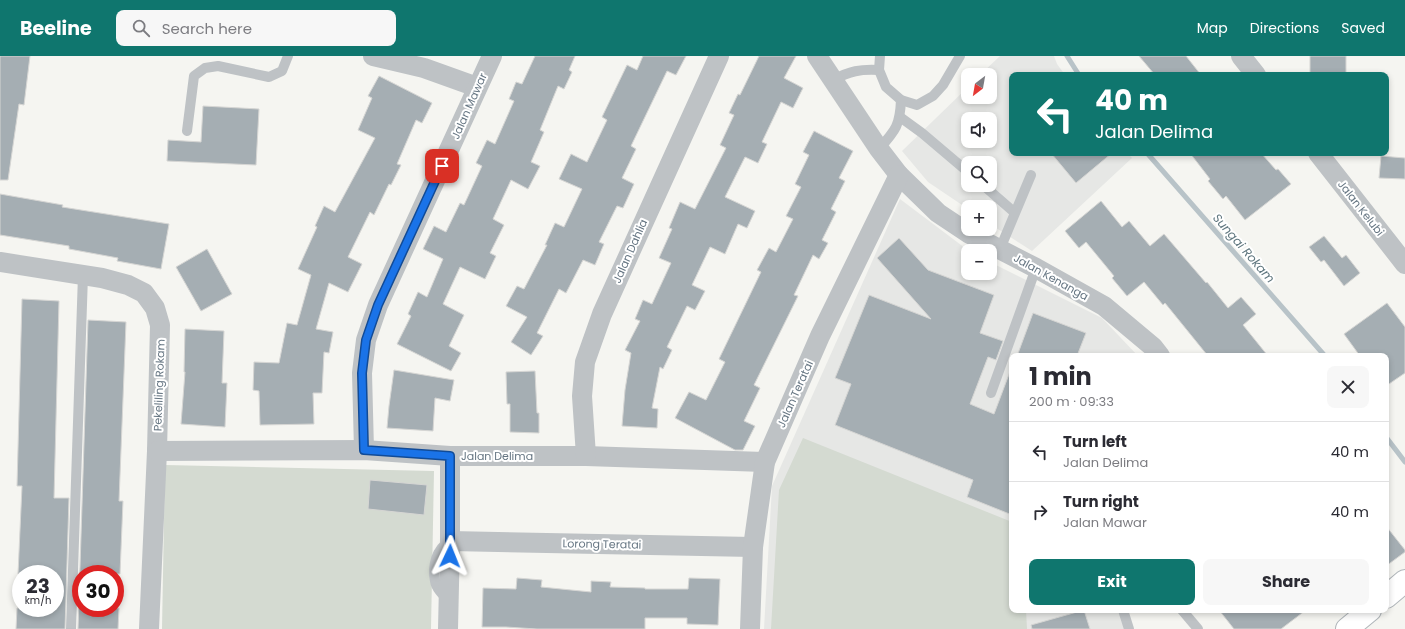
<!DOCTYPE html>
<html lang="en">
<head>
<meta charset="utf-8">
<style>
	body { margin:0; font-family:Poppins,sans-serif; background:#f7f7f7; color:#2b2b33; height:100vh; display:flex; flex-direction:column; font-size:15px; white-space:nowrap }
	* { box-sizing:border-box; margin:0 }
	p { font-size:13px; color:#7c7c81 }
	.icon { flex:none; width:22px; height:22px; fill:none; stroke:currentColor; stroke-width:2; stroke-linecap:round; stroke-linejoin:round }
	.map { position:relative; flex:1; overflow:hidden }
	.sheet { position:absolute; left:1009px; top:297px; width:380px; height:260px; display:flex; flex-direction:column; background:#fff; border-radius:8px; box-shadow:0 2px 6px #0003 }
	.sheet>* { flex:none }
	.guide { position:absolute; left:1009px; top:16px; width:380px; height:84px; border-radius:8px; box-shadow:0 2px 6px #0003; background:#0f766e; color:#fff; overflow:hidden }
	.needle { width:26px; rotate:211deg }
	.buttons { position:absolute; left:961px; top:12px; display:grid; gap:8px }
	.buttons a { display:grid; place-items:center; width:36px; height:36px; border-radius:8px; background:#fff; box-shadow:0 2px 6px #0003; font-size:20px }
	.speed { position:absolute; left:12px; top:509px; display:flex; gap:8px; font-size:20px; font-weight:700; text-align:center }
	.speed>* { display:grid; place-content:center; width:52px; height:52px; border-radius:50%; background:#fff; box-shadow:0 2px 6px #0003; line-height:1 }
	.speed small { font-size:10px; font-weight:400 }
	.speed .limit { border:6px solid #d22; background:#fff; color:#111 }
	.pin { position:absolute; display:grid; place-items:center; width:34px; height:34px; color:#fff; margin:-17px; border-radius:8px; box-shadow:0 2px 6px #0006 }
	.me { position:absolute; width:44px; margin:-22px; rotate:2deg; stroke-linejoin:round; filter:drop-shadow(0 0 3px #0008) }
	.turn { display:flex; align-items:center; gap:14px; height:84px; padding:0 20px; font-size:18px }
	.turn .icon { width:52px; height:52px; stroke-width:2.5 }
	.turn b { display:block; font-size:28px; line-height:34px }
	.round { display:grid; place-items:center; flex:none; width:42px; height:42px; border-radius:8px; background:#f7f7f7 }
	.overview { display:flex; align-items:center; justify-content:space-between; height:68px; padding:0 20px }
	h1 { font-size:24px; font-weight:700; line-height:30px }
	.primary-button { display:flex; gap:8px; margin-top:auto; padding:8px 20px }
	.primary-button a { flex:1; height:46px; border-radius:8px; background:#0f766e; color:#fff; font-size:16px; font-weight:700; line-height:46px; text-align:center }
	.primary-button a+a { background:#f7f7f7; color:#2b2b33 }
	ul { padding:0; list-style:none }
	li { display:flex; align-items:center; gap:12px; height:60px; padding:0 20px; border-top:1px solid #e1e1e2 }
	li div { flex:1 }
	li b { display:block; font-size:15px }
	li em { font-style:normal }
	header { display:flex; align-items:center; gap:24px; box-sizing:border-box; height:56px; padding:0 20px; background:#0f766e; color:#fff }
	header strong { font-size:19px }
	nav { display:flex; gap:22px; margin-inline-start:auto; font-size:14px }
	.search { width:280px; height:36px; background:#f7f7f7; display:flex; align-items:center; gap:10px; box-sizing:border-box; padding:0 14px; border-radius:8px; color:#7c7c81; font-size:15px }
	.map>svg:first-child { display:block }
</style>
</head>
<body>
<header>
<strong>Beeline</strong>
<div class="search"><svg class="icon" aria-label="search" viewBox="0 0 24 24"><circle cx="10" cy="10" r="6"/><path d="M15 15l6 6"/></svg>Search here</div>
<nav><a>Map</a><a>Directions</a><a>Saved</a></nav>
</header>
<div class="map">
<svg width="1405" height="573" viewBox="0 0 1405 573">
	<rect width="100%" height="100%" fill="#f5f5f1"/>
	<g fill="#e6e7e5" fill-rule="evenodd">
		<path d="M1000 0H1054L1057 8 1065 19H1012V97H1127L1132 102 1032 195 990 168V151H968V153L928 126 902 95 968 31V41H990V19H980ZM968 63H990V85H968ZM968 107H990V129H968Z"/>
		<path d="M900 143 969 195H968V217H990V206L1102 262 1138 300H1012V554H1122L1129 573H764L772 430Z"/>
	</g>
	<g fill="#d4dad1">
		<path d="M803 382 1012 466V554H1026L1027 573H771L779 434Z"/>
		<path d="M165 409 434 415 431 573H162Z"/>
	</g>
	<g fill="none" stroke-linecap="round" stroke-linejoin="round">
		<g stroke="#b8c3c8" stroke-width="5">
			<path d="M1067 0 1079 19"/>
			<path d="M1147 97 1325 300"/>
			<path d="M1386 381 1405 406"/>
		</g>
	</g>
	<g fill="#a5aeb3" stroke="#d6d6d4">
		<path d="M0 0H30L24 49 19 48 8 124H0Z"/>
		<path d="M535 0H575L569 14 572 16 564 33 558 30 540 74 544 76 531 106 540 110 528 133 511 124 493 163 504 169 490 197 496 200 485 223 460 211 443 248 464 259 449 290 461 297 451 315 397 288 411 260 408 258 418 236 427 241 443 203 423 193 434 170 446 176 460 147 464 149 482 110 476 107 487 84 495 88 514 45 509 43 516 26 522 28Z"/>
		<path d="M643 0H686L676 19 667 15 631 90 636 93 622 122 634 128 623 152 617 150 599 186 604 188 595 209 583 204 566 237 559 233 537 277 543 280 531 299 511 286 527 261 506 250 517 230 524 233 547 189H545L555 167 564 171 582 133 559 123 571 98 587 106 607 64 602 61 627 9 637 14Z"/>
		<path d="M759 0H796L784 22 803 32 793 52 781 46 762 86 767 88 758 107 745 101 725 141 755 155 747 172 738 168 725 198 710 191 692 229 705 235 695 254 687 250 667 291 672 294 663 313 660 311 652 352 658 353 657 372 622 370 625 334 631 297 625 294 640 265 635 263 643 244 652 248 671 207 659 202 672 173 669 172 680 146 695 153 726 92 720 89 734 59 729 57 738 38 740 39Z"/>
		<path d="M1139 0H1186L1201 19H1155Z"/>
		<rect x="1310" y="0" width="36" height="19"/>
		<path d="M379 20 432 47 422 67 416 64 397 108 401 109 391 129 389 128 374 159 370 156 348 201 362 208 348 236 329 227 316 273 333 276 329 297 324 296 322 337H313L314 368 260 369 259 335 253 334 254 306 279 307 287 267 297 269 311 219 298 213 317 171 315 170 324 150 335 156 375 82 358 74 372 42 368 40Z"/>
		<path d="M203 50 259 53 256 109 167 105 168 84 201 86Z"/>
		<path d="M814 75 853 95 839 122 845 125 831 153 836 156 822 184 828 187 819 203 813 199 794 239 798 240 754 329 760 332 744 365 755 370 743 394H735L675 362 689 336 706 344 725 306 719 303 761 216 757 214 769 192 776 196 793 163 786 160 801 131 795 128 809 99 803 96Z"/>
		<path d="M1051 97H1112L1076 127Z"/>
		<path d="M1190 97H1261L1276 114 1278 113 1291 128 1245 164 1226 140 1223 143 1208 125 1210 123Z"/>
		<path d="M1381 100 1405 102V123L1379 122Z"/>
		<path d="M0 138 63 149 62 151 169 168 161 213 117 205 118 202 69 193V190L0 179Z"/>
		<path d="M1101 145 1122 171 1129 165 1150 190 1164 178 1206 227 1207 226 1228 252 1241 241 1256 258 1243 269 1268 300H1208L1165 247 1163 249 1144 226 1127 240 1112 222 1114 220 1086 186 1079 192 1065 175Z"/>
		<path d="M1324 180 1342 202 1346 199 1360 217 1344 230 1324 204 1321 206 1309 191Z"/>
		<path d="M899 182 928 214 994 239 980 277 1003 285 996 304 988 301 970 348 994 358 1011 313H1012V459L967 441 973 424 835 369 851 328 835 322 869 239 931 263 877 202Z"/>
		<path d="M207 193 232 238 201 255 176 211Z"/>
		<path d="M22 243 59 245 54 442H69L65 573H16L17 552H55V518H18L22 430H17Z"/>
		<path d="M1387 247 1405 271V317L1386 330V300H1360L1344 278Z"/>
		<path d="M1033 257 1086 277 1077 300H1017Z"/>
		<path d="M88 264 126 266 119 445H123L120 518H81V552H119L118 573H78Z"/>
		<path d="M185 273 224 275 222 327H227L225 371 181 368 185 316H184Z"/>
		<path d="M394 314 454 324 450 345 435 342 433 375 387 372 389 350Z"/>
		<path d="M535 315 537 357H539V377L510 376V348H507L506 316Z"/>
		<path d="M370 424 427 429 424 459 368 453Z"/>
		<path d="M1386 470 1405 494V496L1386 510Z"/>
		<path d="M517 522 542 524 541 531 591 536V525L611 526 610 531 645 532V533H688L689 522 720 523 718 569 687 568V562H645V573H537L506 571H482L483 532 516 533Z"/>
		<path d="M1084 554 1090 573H1032L1031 569Z"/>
		<path d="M1219 554H1306L1281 573H1234Z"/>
	</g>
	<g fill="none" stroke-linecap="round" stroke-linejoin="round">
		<g stroke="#b0b6ba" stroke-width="24">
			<g id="secondary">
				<path d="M1386 541 1405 525"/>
				<path d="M1347 573 1370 554"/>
			</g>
		</g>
		<g stroke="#bec2c5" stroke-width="10">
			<path d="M880 0 879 14 886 31 901 44 917 49 933 40 943 29 960 0"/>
			<path d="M833 24C850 15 860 13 879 14"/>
			<path d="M900 61 922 77 968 116"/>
			<path d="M187 75 194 20 205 12 218 10 269 21 282 15 288 0"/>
			<path d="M879 93C896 74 900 69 901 44"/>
			<path d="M983 129 1014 156"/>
			<path d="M1000 193 1031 119"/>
			<path d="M991 337 1036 212"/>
			<path d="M447 543C442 538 436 532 435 525 432 511 436 493 449 486"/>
			<path d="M1123 554 1129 573"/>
			<path d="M1182 554 1198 573"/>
			<path d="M71 573 83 219"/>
		</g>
		<g stroke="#bec2c5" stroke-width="20">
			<path d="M373 0 424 12 477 31"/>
			<path d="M817 0 879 93 899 119 938 157 968 177 1036 212 1104 250 1153 291 1160 300"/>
			<path d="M1241 0 1256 19"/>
			<path d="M1318 97 1405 208"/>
			<path d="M0 206 102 222 128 229 144 237 155 252 160 269 157 395 149 573"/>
			<path d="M364 394 362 317 366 284 378 249 492 0"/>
			<path d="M157 395 364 394 450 400H586L765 406"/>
			<path d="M586 400 582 340 585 306 602 258 719 0"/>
			<path d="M450 485 753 491"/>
			<path d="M448 573 450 485V400"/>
			<path d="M750 573 753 491 765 406 820 280 899 119"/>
		</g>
		<use href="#secondary" stroke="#fff" stroke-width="22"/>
	</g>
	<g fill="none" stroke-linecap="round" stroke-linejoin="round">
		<g stroke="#114b97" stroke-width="10">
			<path id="route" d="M442 110 378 249 366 284 362 317 364 394 450 400V500"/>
		</g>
		<use href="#route" stroke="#1a73e8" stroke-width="7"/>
	</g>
	<g text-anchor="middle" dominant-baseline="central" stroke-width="4" stroke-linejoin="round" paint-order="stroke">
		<g font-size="11" fill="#657582" stroke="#fff">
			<text transform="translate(469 50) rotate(-66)">Jalan Mawar</text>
			<text transform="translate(1361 152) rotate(52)">Jalan Kelubi</text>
			<text transform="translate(630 195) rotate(-66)">Jalan Dahlia</text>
			<text transform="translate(1051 221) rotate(29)">Jalan Kenanga</text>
			<text transform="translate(159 329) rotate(-88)">Pekeliling Rokam</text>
			<text transform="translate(795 338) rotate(-66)">Jalan Teratai</text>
			<text x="497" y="400">Jalan Delima</text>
			<text transform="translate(602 488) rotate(1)">Lorong Teratai</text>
		</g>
		<g font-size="12" font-style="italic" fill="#60777f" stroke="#fff">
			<text transform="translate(1244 192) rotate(49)">Sungai Rokam</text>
		</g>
	</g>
</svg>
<div class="buttons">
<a><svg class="needle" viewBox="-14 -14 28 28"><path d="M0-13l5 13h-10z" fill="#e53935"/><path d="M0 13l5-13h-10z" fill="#7c7c81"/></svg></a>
<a><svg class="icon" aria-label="sound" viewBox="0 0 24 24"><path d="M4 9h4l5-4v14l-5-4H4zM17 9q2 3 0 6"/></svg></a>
<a><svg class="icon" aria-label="search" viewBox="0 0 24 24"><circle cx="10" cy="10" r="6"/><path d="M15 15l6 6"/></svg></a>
<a>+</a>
<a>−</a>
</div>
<div class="speed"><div>23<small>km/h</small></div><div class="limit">30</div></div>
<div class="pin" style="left:442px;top:110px;background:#d93025"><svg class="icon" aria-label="arrive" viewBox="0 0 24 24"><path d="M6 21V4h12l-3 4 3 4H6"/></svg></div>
<svg class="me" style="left:450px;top:500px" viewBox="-20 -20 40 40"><path d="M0-17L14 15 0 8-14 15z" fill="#1a73e8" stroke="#fff" stroke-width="4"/></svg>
<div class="guide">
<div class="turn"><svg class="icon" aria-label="left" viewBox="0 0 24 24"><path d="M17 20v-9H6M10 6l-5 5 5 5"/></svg><div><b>40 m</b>Jalan Delima</div></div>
</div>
<section class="sheet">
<div class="overview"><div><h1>1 min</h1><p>200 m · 09:33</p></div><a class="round"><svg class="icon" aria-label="close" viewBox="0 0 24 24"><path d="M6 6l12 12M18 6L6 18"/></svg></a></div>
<ul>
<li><svg class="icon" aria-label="left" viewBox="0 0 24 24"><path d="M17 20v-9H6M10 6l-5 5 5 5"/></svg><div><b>Turn left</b><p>Jalan Delima</p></div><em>40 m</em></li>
<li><svg class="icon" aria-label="right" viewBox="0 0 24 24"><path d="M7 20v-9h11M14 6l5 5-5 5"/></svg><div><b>Turn right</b><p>Jalan Mawar</p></div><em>40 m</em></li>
</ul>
<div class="primary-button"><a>Exit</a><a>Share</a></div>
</section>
</div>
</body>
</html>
